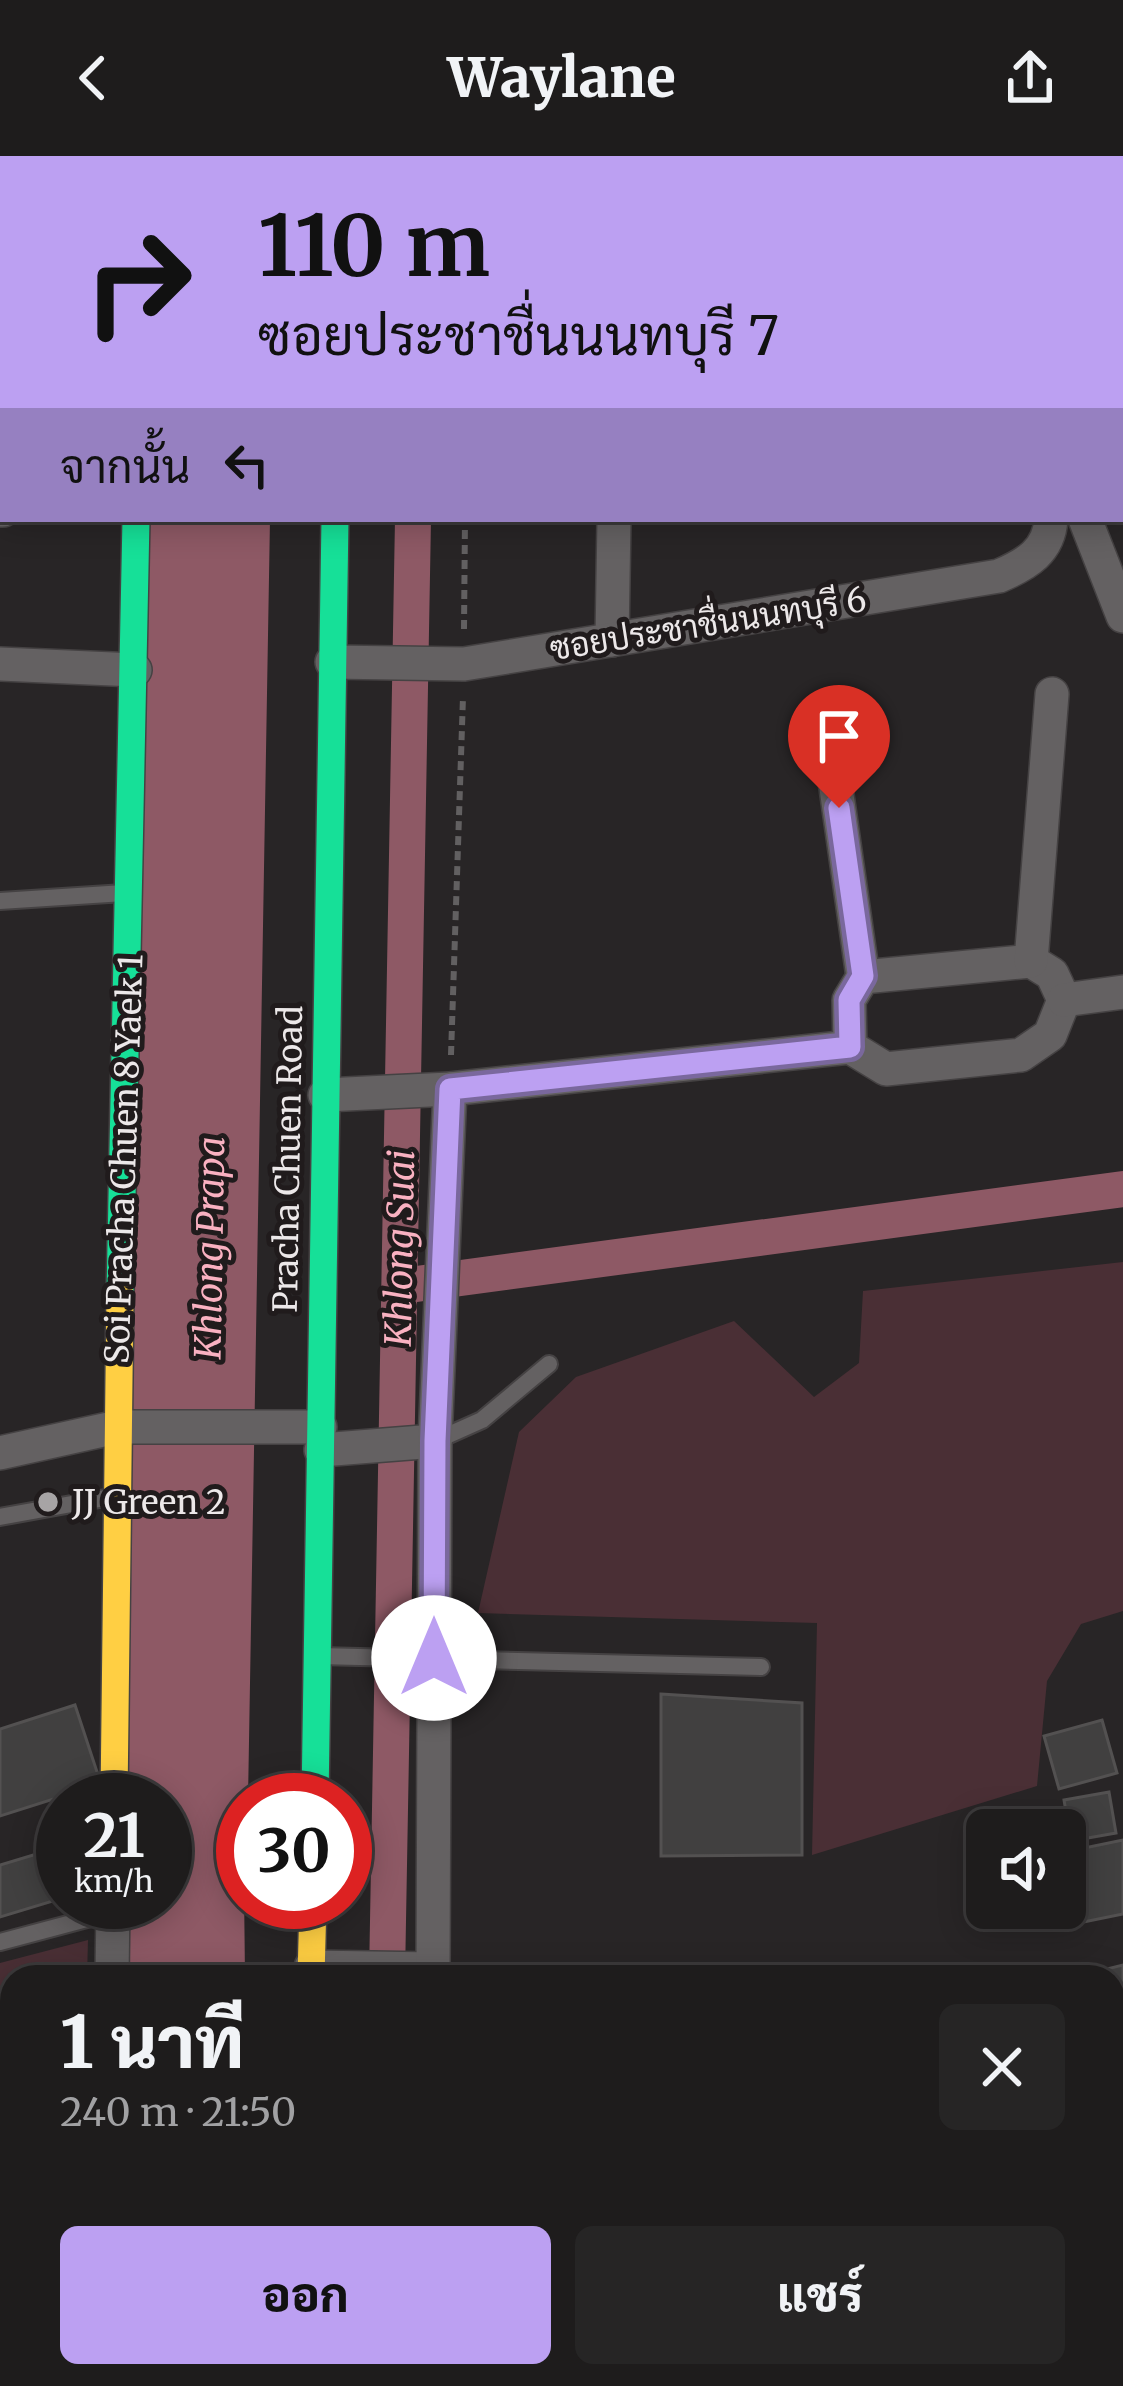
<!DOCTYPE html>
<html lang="th">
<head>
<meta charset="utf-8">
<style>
	body { margin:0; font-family:Merriweather,Sarabun,serif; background:#262525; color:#f1f3f6; height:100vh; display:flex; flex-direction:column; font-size:45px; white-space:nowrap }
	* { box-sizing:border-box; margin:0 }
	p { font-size:39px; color:#a1a1a3 }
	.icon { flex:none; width:66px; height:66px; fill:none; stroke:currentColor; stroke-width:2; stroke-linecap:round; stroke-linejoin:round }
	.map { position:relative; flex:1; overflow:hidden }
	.drawer { position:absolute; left:0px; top:1809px; width:1125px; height:423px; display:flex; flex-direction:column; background:#1e1c1c; border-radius:36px 36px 0 0; box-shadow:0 6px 30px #0003,0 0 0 3px #3c3a3b }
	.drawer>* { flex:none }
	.hud { position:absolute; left:0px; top:0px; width:1125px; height:366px; box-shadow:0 6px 30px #0003,0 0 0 3px #3c3a3b; background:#bca0f2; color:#111; overflow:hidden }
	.buttons { position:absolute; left:966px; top:1653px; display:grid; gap:24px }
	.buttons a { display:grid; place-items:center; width:120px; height:120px; border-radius:18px; background:#1e1c1c; box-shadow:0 6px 30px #0003,0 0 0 3px #3c3a3b; font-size:60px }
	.speed { position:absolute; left:36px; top:1617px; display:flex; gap:24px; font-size:60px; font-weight:700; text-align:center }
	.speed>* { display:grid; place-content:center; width:156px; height:156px; border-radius:50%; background:#1e1c1c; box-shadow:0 6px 30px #0003,0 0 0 3px #3c3a3b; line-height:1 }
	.speed small { font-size:30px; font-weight:400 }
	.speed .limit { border:18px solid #d22; background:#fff; color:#111 }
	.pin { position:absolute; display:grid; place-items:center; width:102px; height:102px; color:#fff; margin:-123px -51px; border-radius:50% 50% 50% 0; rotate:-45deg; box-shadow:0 0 12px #0007 }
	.pin .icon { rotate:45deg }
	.me { position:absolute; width:132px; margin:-66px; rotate:0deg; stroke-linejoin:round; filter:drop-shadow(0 0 9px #0008) }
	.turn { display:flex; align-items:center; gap:42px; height:252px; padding:0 60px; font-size:54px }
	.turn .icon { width:156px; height:156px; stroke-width:2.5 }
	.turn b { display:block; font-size:84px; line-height:102px }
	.then { display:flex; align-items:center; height:114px; padding:0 60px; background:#0003; gap:24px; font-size:45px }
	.round { display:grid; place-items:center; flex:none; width:126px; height:126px; border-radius:18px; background:#262525 }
	.overview { display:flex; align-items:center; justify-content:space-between; height:204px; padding:0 60px }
	h1 { font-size:72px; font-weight:800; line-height:90px }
	.button { display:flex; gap:24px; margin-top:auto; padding:24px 60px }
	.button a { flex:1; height:138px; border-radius:18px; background:#bca0f2; color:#111; font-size:48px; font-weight:800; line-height:138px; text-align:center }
	.button a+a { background:#262525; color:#f1f3f6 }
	header { display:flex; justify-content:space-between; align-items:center; height:156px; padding:0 60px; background:#1e1c1c; font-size:54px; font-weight:800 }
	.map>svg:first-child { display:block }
</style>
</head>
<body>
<header><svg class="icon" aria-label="back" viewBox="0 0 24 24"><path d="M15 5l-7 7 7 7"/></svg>Waylane<svg class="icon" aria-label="share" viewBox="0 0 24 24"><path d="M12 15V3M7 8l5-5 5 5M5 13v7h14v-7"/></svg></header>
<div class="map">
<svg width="1123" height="2230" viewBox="0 0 1123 2230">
	<rect width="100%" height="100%" fill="#282526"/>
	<g fill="#4a2f35">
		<path d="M1123 1106V1455L1081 1468 1047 1525 1037 1630 812 1699 817 1467 478 1457 519 1276 576 1221 734 1165 814 1241 859 1207 863 1135Z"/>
		<path d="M88 1784 87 1821H12V1948L0 1950V1807Z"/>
		<path d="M861 2220H1025L1021 2230H861Z"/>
	</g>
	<g fill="#8e5965">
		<path d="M145 363H270L248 1644H243L245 1821H120L121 1746H165V1644H123Z"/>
		<path d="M113 2220H238V2230H112Z"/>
	</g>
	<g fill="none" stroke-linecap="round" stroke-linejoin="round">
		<g stroke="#8e5965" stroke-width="36">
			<path d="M419 3V0"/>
			<path d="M409 1129 1123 1033"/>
			<path d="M387 1821 413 363"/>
			<path d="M380 2230V2220"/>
		</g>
	</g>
	<g fill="#414040" stroke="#535151" stroke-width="3">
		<path d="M661 1538 802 1547V1699L661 1700Z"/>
		<path d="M75 1549 101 1628 0 1660V1573Z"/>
		<path d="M1102 1564 1117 1617 1059 1633 1044 1580Z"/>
		<path d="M1109 1636 1116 1677 1071 1685 1064 1644Z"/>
		<path d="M1123 1684V1758L1064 1770 1060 1752H1065V1696Z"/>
		<path d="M63 1690V1742L0 1761V1709Z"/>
		<path d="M1123 1809V1868L1113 1871V1821H1075Z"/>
		<path d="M1123 1920V1979L1113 1932V1922Z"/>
		<path d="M1123 2025V2115L1113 2117V2027Z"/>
		<path d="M12 2186V2220H19L0 2222V2187Z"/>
		<path d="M1123 2220V2230H1070Z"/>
	</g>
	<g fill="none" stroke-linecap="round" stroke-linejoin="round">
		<g stroke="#454243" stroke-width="20">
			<g id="lane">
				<path d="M914 0V3"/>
				<path d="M534 3 535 0"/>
				<path d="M0 745 124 737"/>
				<path d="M435 1285 482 1264 549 1208"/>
				<path d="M0 1361 116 1340"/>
				<path d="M319 1500 761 1511"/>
				<path d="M0 1786 113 1756"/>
			</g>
		</g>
		<g stroke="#454243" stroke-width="36">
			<g id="street">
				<path d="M141 3V0"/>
				<path d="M1122 176 1123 175"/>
				<path d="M0 354H3"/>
				<path d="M1085 363 1123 460"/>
				<path d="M612 484 614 363"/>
				<path d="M332 506 464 508 999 420C1027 408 1049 395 1051 363"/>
				<path d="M0 508 135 514"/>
				<path d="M833 611 863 821"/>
				<path d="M1031 805 1052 818 1064 844 1050 879 1021 899 886 913 850 891 849 844 863 821Z"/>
				<path d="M1031 805 1052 538"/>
				<path d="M1064 844 1123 836"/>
				<path d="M325 939 450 933 850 891"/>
				<path d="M124 1271H320"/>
				<path d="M321 1294 435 1285"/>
				<path d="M0 1297 117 1271"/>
				<path d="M311 1811 433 1813"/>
				<path d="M112 1821 113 1746"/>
				<path d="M433 1821 435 1285 450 933"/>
				<path d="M1113 1909 1123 1907"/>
				<path d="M1113 2145 1123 2143"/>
				<path d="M522 2220V2230"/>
				<path d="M104 2230V2220"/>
				<path d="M424 2230V2220"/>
			</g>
		</g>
		<g stroke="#454243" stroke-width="30">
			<g id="fast">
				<path d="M341 0V3"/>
				<path d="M120 1138 136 363"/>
				<path d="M315 1644 335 363"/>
				<path d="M303 2220V2230"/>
			</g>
		</g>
		<g stroke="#454243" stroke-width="30">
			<g id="slow">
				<path d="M114 1644 120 1138"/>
				<path d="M311 1821 313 1746"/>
			</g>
		</g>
		<g stroke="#626061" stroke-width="6" stroke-dasharray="9 6" stroke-linecap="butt">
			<path d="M469 3V0"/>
			<path d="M464 473 465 363"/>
			<path d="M451 899 463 541"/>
		</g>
		<use href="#lane" stroke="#646162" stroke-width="16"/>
		<use href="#street" stroke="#646162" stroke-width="33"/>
		<use href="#fast" stroke="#16e098" stroke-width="27"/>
		<use href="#slow" stroke="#ffcf43" stroke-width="27"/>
	</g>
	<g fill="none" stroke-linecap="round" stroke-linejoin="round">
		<g stroke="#7a689d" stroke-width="30">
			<path id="route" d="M434 1502 435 1285 450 933 850 891 849 844 863 820 839 652"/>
		</g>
		<use href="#route" stroke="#bca0f2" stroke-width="21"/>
	</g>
	<circle fill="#a7a4a5" stroke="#201b1c" stroke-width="4.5" cx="48" cy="1346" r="12"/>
	<g text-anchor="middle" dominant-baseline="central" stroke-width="10" stroke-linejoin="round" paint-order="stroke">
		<g font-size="33" fill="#ece8e9" stroke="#201b1c">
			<text transform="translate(708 468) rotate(-9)">ซอยประชาชื่นนนทบุรี 6</text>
			<text transform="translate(124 1003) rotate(-88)">Soi Pracha Chuen 8 Yaek 1</text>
			<text transform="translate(288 1003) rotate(-89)">Pracha Chuen Road</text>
		</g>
		<g font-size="33" fill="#ece8e9" stroke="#201b1c" text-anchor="start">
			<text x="72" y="1346">JJ Green 2</text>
		</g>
		<g font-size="36" font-style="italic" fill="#f9b1c1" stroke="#201b1c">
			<text transform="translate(210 1092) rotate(-89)">Khlong Prapa</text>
			<text transform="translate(400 1092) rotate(-89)">Khlong Suai</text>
		</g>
	</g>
</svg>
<div class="buttons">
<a><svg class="icon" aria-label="sound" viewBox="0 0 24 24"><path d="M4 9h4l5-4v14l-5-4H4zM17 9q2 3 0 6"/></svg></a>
</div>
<div class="speed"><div>21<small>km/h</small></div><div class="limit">30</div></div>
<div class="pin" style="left:839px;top:652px;background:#d93025"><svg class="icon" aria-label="arrive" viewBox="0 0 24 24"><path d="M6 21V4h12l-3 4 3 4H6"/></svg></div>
<svg class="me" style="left:434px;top:1502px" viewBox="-20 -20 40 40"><circle r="19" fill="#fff"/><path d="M0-13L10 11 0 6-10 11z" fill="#bca0f2"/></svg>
<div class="hud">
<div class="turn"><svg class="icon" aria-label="right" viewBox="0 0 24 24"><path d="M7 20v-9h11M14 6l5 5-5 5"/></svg><div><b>110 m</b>ซอยประชาชื่นนนทบุรี 7</div></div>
<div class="then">จากนั้น<svg class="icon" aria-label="left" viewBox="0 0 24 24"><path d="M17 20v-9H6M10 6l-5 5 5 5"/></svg></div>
</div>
<section class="drawer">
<div class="overview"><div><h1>1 นาที</h1><p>240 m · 21:50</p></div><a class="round"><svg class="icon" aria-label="close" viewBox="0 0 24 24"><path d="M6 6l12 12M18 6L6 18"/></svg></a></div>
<div class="button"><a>ออก</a><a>แชร์</a></div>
</section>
</div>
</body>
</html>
